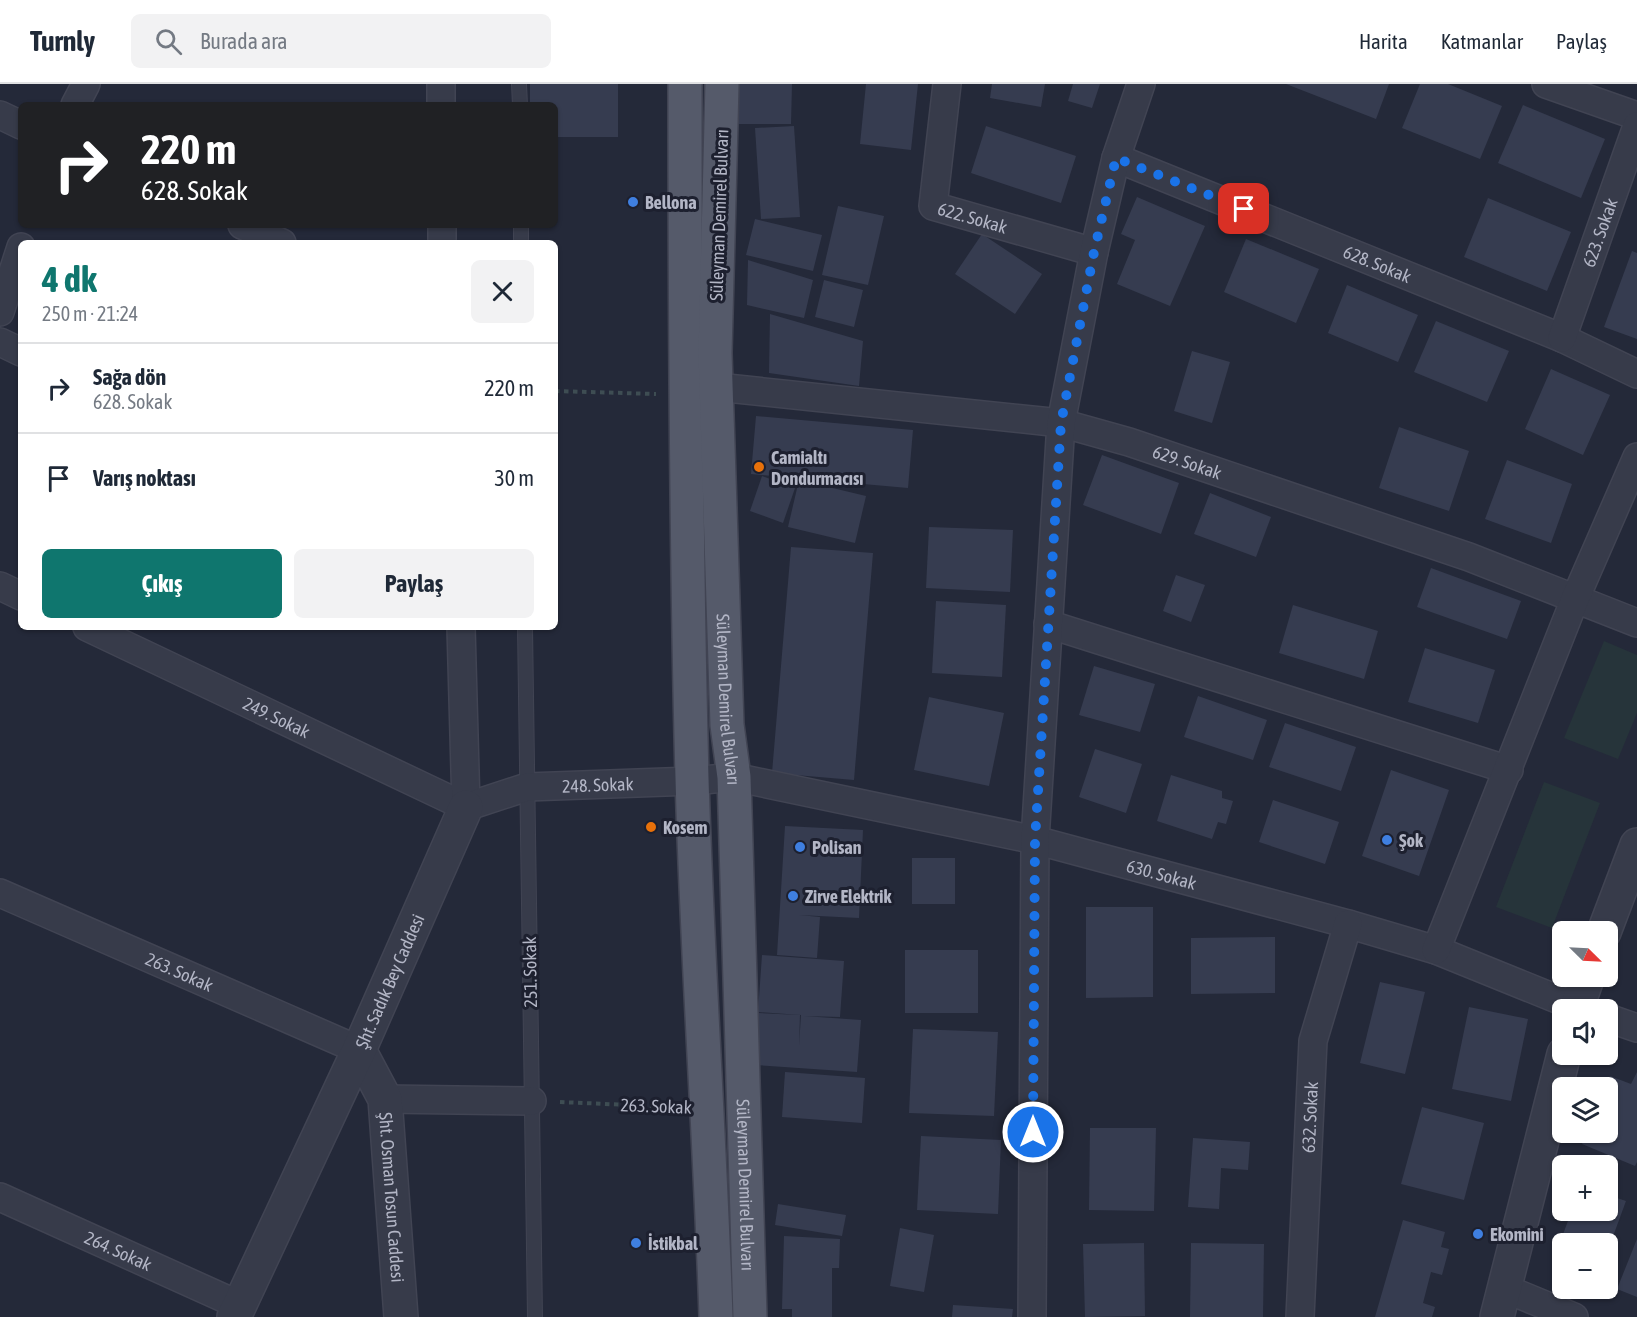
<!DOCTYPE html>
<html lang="tr">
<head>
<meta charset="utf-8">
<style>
	body { margin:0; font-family:"Asap Condensed",sans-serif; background:#f2f2f3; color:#1f2937; height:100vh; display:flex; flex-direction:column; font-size:22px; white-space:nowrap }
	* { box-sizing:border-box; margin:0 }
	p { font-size:20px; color:#747a83 }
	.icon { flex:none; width:33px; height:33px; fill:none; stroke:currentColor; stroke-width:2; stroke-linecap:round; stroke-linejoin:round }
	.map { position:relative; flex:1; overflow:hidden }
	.drawer { position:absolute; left:18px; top:156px; width:540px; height:390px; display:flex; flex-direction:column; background:#fff; border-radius:9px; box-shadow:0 2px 4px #0004 }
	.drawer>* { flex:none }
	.banner { position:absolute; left:18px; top:18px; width:540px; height:126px; border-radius:9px; box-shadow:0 2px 4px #0004; background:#202124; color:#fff; overflow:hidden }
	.needle { width:39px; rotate:114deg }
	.tools { position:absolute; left:1552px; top:837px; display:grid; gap:12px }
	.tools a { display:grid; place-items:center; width:66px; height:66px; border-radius:9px; background:#fff; box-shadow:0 2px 4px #0004; font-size:30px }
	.pin { position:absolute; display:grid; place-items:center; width:51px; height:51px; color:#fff; margin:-26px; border-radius:12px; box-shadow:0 3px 9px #0006 }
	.me { position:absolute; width:66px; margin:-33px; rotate:0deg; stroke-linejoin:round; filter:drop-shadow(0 0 4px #0008) }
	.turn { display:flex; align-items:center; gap:21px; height:126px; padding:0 24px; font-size:27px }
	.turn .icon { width:78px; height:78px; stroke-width:2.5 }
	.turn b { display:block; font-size:42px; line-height:51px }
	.round { display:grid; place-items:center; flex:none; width:63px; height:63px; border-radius:9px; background:#f2f2f3 }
	.summary { display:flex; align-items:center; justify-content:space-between; height:102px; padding:0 24px }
	h1 { font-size:36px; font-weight:700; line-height:45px; color:#0f766e }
	.primary-button { display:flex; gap:12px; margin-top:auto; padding:12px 24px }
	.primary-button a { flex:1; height:69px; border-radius:9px; background:#0f766e; color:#fff; font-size:24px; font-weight:700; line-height:69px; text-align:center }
	.primary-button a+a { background:#f2f2f3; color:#1f2937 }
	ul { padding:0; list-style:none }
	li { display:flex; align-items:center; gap:18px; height:90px; padding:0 24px; border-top:2px solid #e0e1e3 }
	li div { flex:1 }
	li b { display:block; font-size:22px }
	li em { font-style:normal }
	header { display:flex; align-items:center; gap:36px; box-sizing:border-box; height:84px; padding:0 30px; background:#fff; border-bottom:2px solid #e0e1e3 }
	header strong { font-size:28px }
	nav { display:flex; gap:33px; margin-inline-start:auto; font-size:21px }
	.search { width:420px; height:54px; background:#f2f2f3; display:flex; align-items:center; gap:15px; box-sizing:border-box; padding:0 21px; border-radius:9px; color:#747a83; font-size:22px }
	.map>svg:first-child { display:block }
</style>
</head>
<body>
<header>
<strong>Turnly</strong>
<div class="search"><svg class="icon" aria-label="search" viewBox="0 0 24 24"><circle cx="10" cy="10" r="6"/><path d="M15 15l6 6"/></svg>Burada ara</div>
<nav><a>Harita</a><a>Katmanlar</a><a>Paylaş</a></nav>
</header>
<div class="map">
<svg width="1637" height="1233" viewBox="0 0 1637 1233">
	<rect width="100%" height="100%" fill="#242939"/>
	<g fill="#26343a">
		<path d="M1604 557 1637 571V629L1618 675 1564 654Z"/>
		<path d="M1544 698 1600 719 1552 844 1496 823Z"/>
	</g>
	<g fill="#363c50">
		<path d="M530 0H618V53H555V21H530Z"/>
		<path d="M736 0H792L791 40H736Z"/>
		<path d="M866 0H918L911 66 860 60Z"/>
		<path d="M992 0H1045L1041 23 990 14Z"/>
		<path d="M1073 0H1100L1092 24 1068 17Z"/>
		<path d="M1286 0H1389L1376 35Z"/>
		<path d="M1420 0H1448L1502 22 1480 75 1402 44Z"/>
		<path d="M1523 21 1605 55 1581 114 1498 79Z"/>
		<path d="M794 42 800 133 761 135 755 44Z"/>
		<path d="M986 42 1076 72 1061 119 971 89Z"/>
		<path d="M1137 113 1205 142 1170 222 1117 200 1135 156 1121 150Z"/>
		<path d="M1488 114 1571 148 1547 207 1464 173Z"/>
		<path d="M838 122 884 132 868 201 822 191Z"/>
		<path d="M755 135 822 151 813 187 746 171Z"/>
		<path d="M982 150 1042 190 1015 230 955 190Z"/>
		<path d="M1246 155 1319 185 1296 239 1224 208Z"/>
		<path d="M1632 167 1637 169V255L1604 243Z"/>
		<path d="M748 176 813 196 804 234 747 221Z"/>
		<path d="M824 196 863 206 854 243 815 233Z"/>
		<path d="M1347 201 1418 231 1398 278 1328 249Z"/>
		<path d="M770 230 863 257 859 302 769 289Z"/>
		<path d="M1436 237 1509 267 1487 318 1414 288Z"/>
		<path d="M1192 267 1230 278 1212 339 1174 327Z"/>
		<path d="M1551 285 1610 311 1583 371 1525 345Z"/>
		<path d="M756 332 913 346 908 404 751 390Z"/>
		<path d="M1399 343 1469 367 1449 427 1379 404Z"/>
		<path d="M1102 371 1179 399 1161 450 1083 421Z"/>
		<path d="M1507 376 1572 400 1551 459 1485 435Z"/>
		<path d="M762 392 795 404 783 439 750 427Z"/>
		<path d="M799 396 866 412 855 459 788 443Z"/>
		<path d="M1210 409 1271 433 1256 473 1194 450Z"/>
		<path d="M929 443 1013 446 1010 508 926 504Z"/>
		<path d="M791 463 873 469 854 696 772 689Z"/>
		<path d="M1431 484 1521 517 1507 555 1417 523Z"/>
		<path d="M1176 491 1205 501 1191 538 1163 527Z"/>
		<path d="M936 517 1006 521 1002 593 932 589Z"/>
		<path d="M1293 521 1378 547 1364 595 1279 569Z"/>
		<path d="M1425 564 1495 586 1478 639 1408 618Z"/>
		<path d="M1094 582 1155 600 1140 648 1079 631Z"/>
		<path d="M1198 612 1267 636 1253 676 1184 653Z"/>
		<path d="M929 613 1004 629 989 702 914 686Z"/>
		<path d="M1285 639 1356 663 1341 707 1269 683Z"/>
		<path d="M1095 665 1142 680 1126 729 1079 713Z"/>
		<path d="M1391 686 1449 706 1419 792 1362 772Z"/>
		<path d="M1171 691 1222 707V714L1233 717 1226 740 1218 738 1212 755 1157 737Z"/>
		<path d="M1273 716 1339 738 1325 780 1259 758Z"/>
		<path d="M785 742 863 746 859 834 799 831 820 833 817 874 777 871Z"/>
		<rect x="912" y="774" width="43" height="46"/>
		<path d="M1086 823H1153V913L1086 914Z"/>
		<path d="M1275 853V909L1191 910V854Z"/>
		<rect x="905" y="866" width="73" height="63"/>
		<path d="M762 871 844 877 840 933 804 932 861 936 857 988 755 981 758 929 800 931 799 962 801 931 758 928Z"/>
		<path d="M1380 898 1425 908 1405 990 1360 979Z"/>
		<path d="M1469 923 1528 935 1511 1017 1452 1005Z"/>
		<path d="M913 945 998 948 994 1032 909 1029Z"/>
		<path d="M785 988 865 994 862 1039 782 1033Z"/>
		<path d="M1637 988V1078L1635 1082 1582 1060 1587 1048H1608V1004H1605L1610 992 1631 1000Z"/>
		<path d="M1422 1023 1484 1039 1464 1116 1401 1100Z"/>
		<path d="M1090 1044H1156L1154 1127 1089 1126Z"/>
		<path d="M921 1052 1001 1056 998 1130 917 1126Z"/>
		<path d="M1193 1054 1250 1058 1248 1086 1221 1084 1219 1125 1188 1123Z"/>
		<path d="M1608 1111 1626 1117 1608 1166V1160H1563V1184L1552 1180 1572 1126H1608Z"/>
		<path d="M778 1120 846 1131 842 1152 775 1141Z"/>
		<path d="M1403 1136 1445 1148 1441 1163 1449 1165 1442 1191 1431 1188 1423 1219 1435 1223 1432 1233H1375Z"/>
		<path d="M900 1144 934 1151 924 1208 890 1202Z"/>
		<path d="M784 1152 840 1155 839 1184H832V1233H792V1225H782Z"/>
		<path d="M1637 1155V1213L1617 1205Z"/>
		<path d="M1144 1159 1145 1232 1085 1233 1083 1160Z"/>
		<path d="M1191 1159 1264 1160 1263 1233H1190Z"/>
		<path d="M953 1221 1013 1225 1012 1233H952Z"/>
	</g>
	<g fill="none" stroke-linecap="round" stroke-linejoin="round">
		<g stroke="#414453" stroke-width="16">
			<g id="service">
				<path d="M519 0 520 21"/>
				<path d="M521 141V159"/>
				<path d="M525 543 535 1233"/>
			</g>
		</g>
		<g stroke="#414453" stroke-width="30">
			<g id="minor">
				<path d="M441 0V21"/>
				<path id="s1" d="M947 0 933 122 1094 168"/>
				<path d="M1546 0 1637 32"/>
				<path d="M75 21 86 0"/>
				<path d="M0 31 21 41"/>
				<path id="s2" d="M1116 74 1562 254 1637 290"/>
				<path d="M242 141 282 159"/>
				<path d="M442 159V141"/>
				<path d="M0 228 21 163"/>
				<path id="s3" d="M1562 254 1637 42"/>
				<path d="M0 258 21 268"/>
				<path id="s4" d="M717 303 1061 339 1129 358 1469 473 1637 539"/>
				<path d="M0 502 21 512"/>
				<path d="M1048 540 1509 686"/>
				<path id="s5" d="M87 543 466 723"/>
				<path d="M461 543 466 723"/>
				<path id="s6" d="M466 723 527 703 693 697 734 693 1035 756 1348 840 1436 866 1584 926"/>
				<path id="s7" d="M0 809 359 966"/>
				<path d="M1436 866 1575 515 1637 373"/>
				<path d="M1608 934 1637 944"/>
				<path d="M385 1015 532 1017"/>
				<path id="s8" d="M0 1113 239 1221"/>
				<path d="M1506 1205 1574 1233"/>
				<path d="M1032 1233 1035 756 1061 339 1094 168 1116 74 1141 0"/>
				<path id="s9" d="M1300 1233 1313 957 1348 840"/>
			</g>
		</g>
		<g stroke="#414453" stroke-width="36">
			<g id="tertiary">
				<path d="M1604 848 1637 761"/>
				<path d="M1576 926 1588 892"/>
				<path id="s10" d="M359 966 385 1015 401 1233"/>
				<path id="s11" d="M234 1233 359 966 466 723"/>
				<path d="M1497 1233 1564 970"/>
			</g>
		</g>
		<g stroke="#414453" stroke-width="36">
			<g id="primary">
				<path d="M685 0C685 231 686 463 692 694 697 874 710 1053 716 1233"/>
				<path id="s12" d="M722 0 715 269 727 641 734 693 750 1233"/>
			</g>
		</g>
		<g stroke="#3e4d53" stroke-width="4" stroke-dasharray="4.5 4.5" stroke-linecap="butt">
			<path d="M555 307 656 310"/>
			<path d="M560 1018 675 1023"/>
		</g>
		<use href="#service" stroke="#373b4a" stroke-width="14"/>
		<use href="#minor" stroke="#373b4a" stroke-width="27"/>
		<use href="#tertiary" stroke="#373b4a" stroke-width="33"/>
		<use href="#primary" stroke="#555a6a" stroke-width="33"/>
	</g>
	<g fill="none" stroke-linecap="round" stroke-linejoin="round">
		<path stroke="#1a73e8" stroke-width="10" stroke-dasharray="0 18" d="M1033 1048 1035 756 1061 339 1094 168 1116 74 1244 125"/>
	</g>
	<g fill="#3f7fe0" stroke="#1d202f" stroke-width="2">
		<circle cx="633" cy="118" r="6"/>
		<circle cx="1387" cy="756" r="6"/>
		<circle cx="800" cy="763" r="6"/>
		<circle cx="793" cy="812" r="6"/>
		<circle cx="1478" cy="1150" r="6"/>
		<circle cx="636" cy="1159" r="6"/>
	</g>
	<g fill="#e8710a" stroke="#1d202f" stroke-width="2">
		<circle cx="759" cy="383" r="6"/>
		<circle cx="651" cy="743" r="6"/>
	</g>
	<g text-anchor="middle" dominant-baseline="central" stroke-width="6" stroke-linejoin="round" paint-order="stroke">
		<g font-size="18" font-weight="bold" fill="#b3b6c6" stroke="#1d202f" text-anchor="start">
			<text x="645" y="118">Bellona</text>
			<text x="771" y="373">Camialtı<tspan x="771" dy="21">Dondurmacısı</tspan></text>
			<text x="663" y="743">Kosem</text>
			<text x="1399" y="756">Şok</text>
			<text x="812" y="763">Polisan</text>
			<text x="805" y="812">Zirve Elektrik</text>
			<text x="1490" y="1150">Ekomini</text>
			<text x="648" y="1159">İstikbal</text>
		</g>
		<g font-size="18" fill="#b3b6c6" stroke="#1d202f">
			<text transform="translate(719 131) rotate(-88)">Süleyman Demirel Bulvarı</text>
			<text stroke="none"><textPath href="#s1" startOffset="164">622. Sokak</textPath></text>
			<text stroke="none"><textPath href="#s3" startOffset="112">623. Sokak</textPath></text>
			<text stroke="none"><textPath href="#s2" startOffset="282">628. Sokak</textPath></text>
			<text stroke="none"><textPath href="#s4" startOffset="478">629. Sokak</textPath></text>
			<text stroke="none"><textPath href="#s12" startOffset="616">Süleyman Demirel Bulvarı</textPath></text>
			<text stroke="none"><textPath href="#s5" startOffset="210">249. Sokak</textPath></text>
			<text stroke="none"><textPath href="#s6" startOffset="135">248. Sokak</textPath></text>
			<text stroke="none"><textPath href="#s6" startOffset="710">630. Sokak</textPath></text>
			<text stroke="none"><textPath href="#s7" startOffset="196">263. Sokak</textPath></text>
			<text transform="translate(530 888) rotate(-91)">251. Sokak</text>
			<text stroke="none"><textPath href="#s11" startOffset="370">Şht. Sadık Bey Caddesi</textPath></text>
			<text transform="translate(656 1022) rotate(2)">263. Sokak</text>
			<text stroke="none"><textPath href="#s9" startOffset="200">632. Sokak</textPath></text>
			<text stroke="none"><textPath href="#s12" startOffset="1102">Süleyman Demirel Bulvarı</textPath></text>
			<text stroke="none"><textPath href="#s10" startOffset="154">Şht. Osman Tosun Caddesi</textPath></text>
			<text stroke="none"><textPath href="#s8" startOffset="130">264. Sokak</textPath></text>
		</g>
	</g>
</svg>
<div class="tools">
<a><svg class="needle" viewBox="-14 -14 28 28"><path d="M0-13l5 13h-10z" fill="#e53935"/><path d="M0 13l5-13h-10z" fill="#747a83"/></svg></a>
<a><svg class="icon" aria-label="sound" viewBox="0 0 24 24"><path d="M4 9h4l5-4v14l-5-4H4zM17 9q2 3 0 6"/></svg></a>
<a><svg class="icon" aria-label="layers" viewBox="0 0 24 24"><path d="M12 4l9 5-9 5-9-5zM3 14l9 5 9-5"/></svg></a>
<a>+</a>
<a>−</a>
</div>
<div class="pin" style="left:1244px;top:125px;background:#d93025"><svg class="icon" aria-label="arrive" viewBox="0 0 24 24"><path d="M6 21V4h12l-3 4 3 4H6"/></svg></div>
<svg class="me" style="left:1033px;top:1048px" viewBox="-20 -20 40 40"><circle r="17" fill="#1a73e8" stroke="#fff" stroke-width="3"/><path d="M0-11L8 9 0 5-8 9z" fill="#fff"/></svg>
<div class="banner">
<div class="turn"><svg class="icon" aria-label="right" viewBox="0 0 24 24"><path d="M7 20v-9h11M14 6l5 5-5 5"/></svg><div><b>220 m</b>628. Sokak</div></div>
</div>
<section class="drawer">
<div class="summary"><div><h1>4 dk</h1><p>250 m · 21:24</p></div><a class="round"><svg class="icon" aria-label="close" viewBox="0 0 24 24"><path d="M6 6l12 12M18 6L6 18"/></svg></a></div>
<ul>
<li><svg class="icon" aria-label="right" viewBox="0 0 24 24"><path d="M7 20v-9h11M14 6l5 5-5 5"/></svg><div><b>Sağa dön</b><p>628. Sokak</p></div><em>220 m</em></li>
<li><svg class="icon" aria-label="arrive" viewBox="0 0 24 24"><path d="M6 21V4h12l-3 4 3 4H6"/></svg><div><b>Varış noktası</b></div><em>30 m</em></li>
</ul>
<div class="primary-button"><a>Çıkış</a><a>Paylaş</a></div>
</section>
</div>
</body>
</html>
